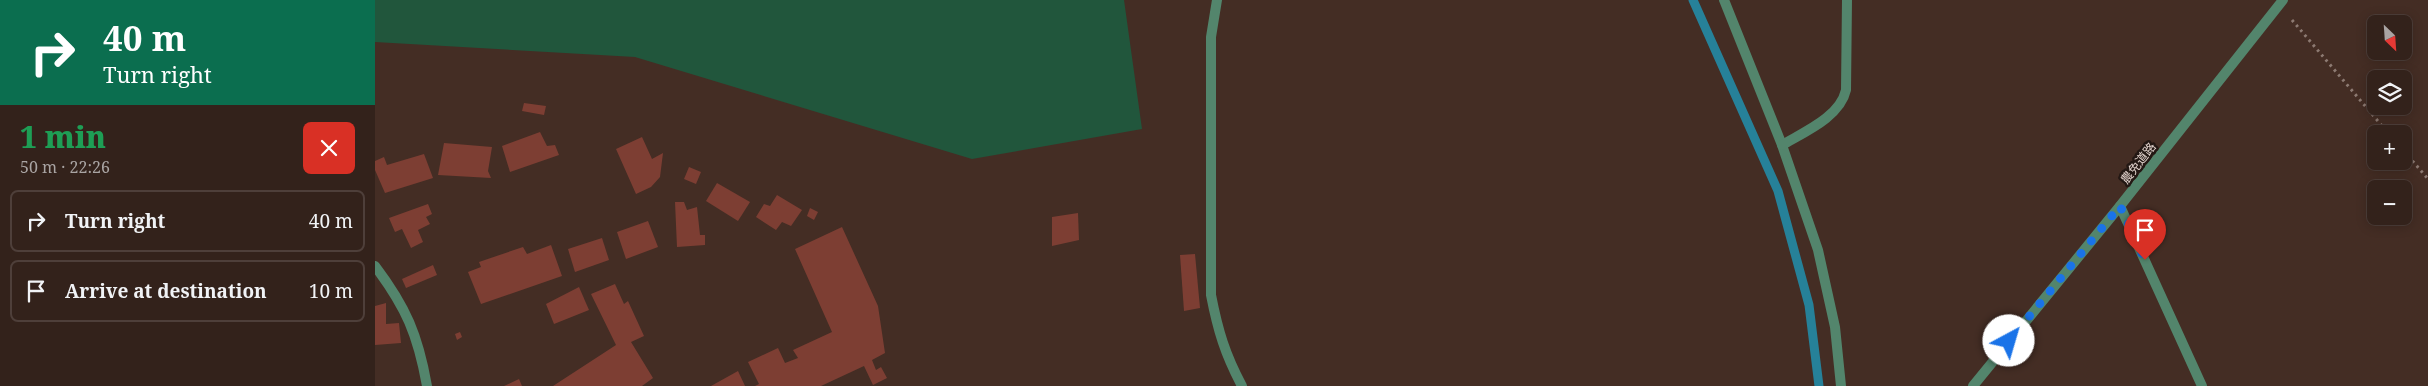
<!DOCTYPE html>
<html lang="en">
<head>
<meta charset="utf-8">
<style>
	body { margin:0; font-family:"Noto Serif","Noto Sans JP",serif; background:#3b2a24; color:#f1f3f6; height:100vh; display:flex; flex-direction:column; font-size:19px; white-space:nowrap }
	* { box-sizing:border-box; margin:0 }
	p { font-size:16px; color:#a9a4a3 }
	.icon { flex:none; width:28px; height:28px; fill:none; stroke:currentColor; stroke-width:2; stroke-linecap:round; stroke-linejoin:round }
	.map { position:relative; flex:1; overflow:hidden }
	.sheet { display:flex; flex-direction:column; background:#33221b; width:375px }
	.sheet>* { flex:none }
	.top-card { background:#0b6e4f; color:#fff; overflow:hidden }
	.needle { width:32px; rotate:155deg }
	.controls { position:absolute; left:1992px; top:15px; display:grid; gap:10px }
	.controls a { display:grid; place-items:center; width:45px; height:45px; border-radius:8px; background:#33221b; box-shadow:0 2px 12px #0003,0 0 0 1px #4e3f3a; font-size:25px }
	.pin { position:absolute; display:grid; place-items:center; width:42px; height:42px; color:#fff; margin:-51px -21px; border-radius:50% 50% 50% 0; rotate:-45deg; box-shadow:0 0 5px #0007 }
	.pin .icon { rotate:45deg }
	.me { position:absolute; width:55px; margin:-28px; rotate:39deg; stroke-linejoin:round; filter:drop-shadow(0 0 4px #0008) }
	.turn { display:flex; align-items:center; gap:18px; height:105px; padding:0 20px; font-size:22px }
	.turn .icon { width:65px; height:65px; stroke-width:2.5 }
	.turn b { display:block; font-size:35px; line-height:42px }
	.round { display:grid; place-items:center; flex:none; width:52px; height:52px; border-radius:8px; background:#3b2a24 }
	.summary { display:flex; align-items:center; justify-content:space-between; height:85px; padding:0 20px }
	h1 { font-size:30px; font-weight:800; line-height:38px; color:#1e9e55 }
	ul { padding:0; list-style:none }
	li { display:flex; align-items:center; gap:15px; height:62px; margin:0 10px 8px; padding:0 10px; border:2px solid #4e3f3a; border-radius:8px }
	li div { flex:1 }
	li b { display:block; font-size:19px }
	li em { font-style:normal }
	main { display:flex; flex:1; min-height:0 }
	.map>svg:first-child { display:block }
</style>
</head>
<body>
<main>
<section class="sheet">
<div class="top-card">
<div class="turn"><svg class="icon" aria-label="right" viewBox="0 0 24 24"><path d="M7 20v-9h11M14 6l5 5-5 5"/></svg><div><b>40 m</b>Turn right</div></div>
</div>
<div class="summary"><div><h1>1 min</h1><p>50 m · 22:26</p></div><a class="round" style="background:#d93025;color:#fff"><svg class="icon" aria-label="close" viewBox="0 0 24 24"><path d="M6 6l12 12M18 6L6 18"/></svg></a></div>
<ul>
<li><svg class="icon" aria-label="right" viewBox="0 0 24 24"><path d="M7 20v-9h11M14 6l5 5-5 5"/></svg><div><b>Turn right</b></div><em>40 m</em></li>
<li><svg class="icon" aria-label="arrive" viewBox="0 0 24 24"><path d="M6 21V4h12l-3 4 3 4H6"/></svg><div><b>Arrive at destination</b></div><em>10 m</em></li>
</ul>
</section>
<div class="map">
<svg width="2053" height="386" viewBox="0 0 2053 386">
	<rect width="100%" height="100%" fill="#442d24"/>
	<path fill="#21563c" d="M0 0H749L767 129 597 159 260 57 0 42Z"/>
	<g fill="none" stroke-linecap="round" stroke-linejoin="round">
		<path stroke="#268199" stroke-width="9" d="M1318 0 1403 191 1434 305 1444 386"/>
	</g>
	<g fill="#7d3e33">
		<path d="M149 103 171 106 169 115 147 111Z"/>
		<path d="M165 132 172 146 180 145 184 155 135 172 127 146Z"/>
		<path d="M267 137 277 159 288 153 285 177 276 187 261 194 241 149Z"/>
		<path d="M69 143 117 147 113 171 116 178 63 175Z"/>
		<path d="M49 154 58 178 10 193 0 170V161L9 157 12 165Z"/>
		<path d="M314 167 326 172 321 184 309 179Z"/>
		<path d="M342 183 375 202 363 221 331 201Z"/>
		<path d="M402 195 427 210 416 226 407 222 401 230 381 217 389 204 395 206Z"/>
		<path d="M300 202H309L312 210 322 207 325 235H330V245L302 247Z"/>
		<path d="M53 204 57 214 51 217 55 224 43 230 48 242 36 248 27 229 20 232 14 218Z"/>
		<path d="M435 208 443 212 439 220 432 216Z"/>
		<path d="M703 213 704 240 677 246V217Z"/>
		<path d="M273 221 283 247 251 259 242 232Z"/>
		<path d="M467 227 503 306 510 353 497 360 501 370 506 367 512 378 498 385 489 366 446 386H380L384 384 373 362 403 348 410 363 423 358 418 350 457 332 420 249Z"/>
		<path d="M227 238 234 260 200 272 193 249Z"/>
		<path d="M176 245 187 276 106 304 93 272 106 267 104 262 148 247 152 254Z"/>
		<path d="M820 254 825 308 809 311 805 255Z"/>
		<path d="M58 265 62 275 31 288 27 279Z"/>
		<path d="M240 284 249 304 253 301 269 336 256 342 278 378 267 386H178L241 345 216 294Z"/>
		<path d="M204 287 214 310 179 324 171 304Z"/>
		<path d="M11 303V324L24 323 26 343 0 345V306Z"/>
		<path d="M85 332 87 337 82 340 80 334Z"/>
		<path d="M363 371 370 386H336Z"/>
		<path d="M144 379 147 386H129Z"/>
	</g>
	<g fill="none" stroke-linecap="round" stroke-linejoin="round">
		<g stroke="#8d7a72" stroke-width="3" stroke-dasharray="2.5 4" stroke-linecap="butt">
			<path d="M1917 20 2014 134"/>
			<path d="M2029 151 2053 179"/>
		</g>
		<g stroke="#53856c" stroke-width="10">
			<path d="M842 0 836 37V295C843 331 850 354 867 386"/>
			<path d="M1349 0 1407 145 1443 250 1460 327 1466 386"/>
			<path d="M1407 145C1429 132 1465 117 1471 90L1472 0"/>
			<path d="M1745 206 1827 386"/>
			<path d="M0 266C31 307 43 335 52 386"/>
		</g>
		<path stroke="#53856c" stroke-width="10" d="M1598 386 1745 206 1908 0"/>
	</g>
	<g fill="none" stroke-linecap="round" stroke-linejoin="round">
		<path stroke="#1a73e8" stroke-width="9" stroke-dasharray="0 16.2" d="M1634 341 1745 206 1770 260"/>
	</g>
	<g text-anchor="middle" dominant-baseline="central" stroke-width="5" stroke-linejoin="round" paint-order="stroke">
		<g font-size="12" fill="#e3d4ce" stroke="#231814">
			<text transform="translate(1763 163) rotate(-52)">農免道路</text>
		</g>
	</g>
</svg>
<div class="controls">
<a><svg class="needle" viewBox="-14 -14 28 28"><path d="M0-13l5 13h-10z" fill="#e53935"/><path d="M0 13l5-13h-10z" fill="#a9a4a3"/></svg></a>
<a><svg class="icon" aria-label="layers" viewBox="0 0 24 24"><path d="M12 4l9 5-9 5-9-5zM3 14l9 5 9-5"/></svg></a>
<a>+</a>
<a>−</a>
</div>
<div class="pin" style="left:1770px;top:260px;background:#d93025"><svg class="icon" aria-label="arrive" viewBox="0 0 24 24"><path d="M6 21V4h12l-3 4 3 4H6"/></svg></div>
<svg class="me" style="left:1634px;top:341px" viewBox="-20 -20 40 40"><circle r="19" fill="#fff"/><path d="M0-13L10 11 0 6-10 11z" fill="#1a73e8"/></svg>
</div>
</main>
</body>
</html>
